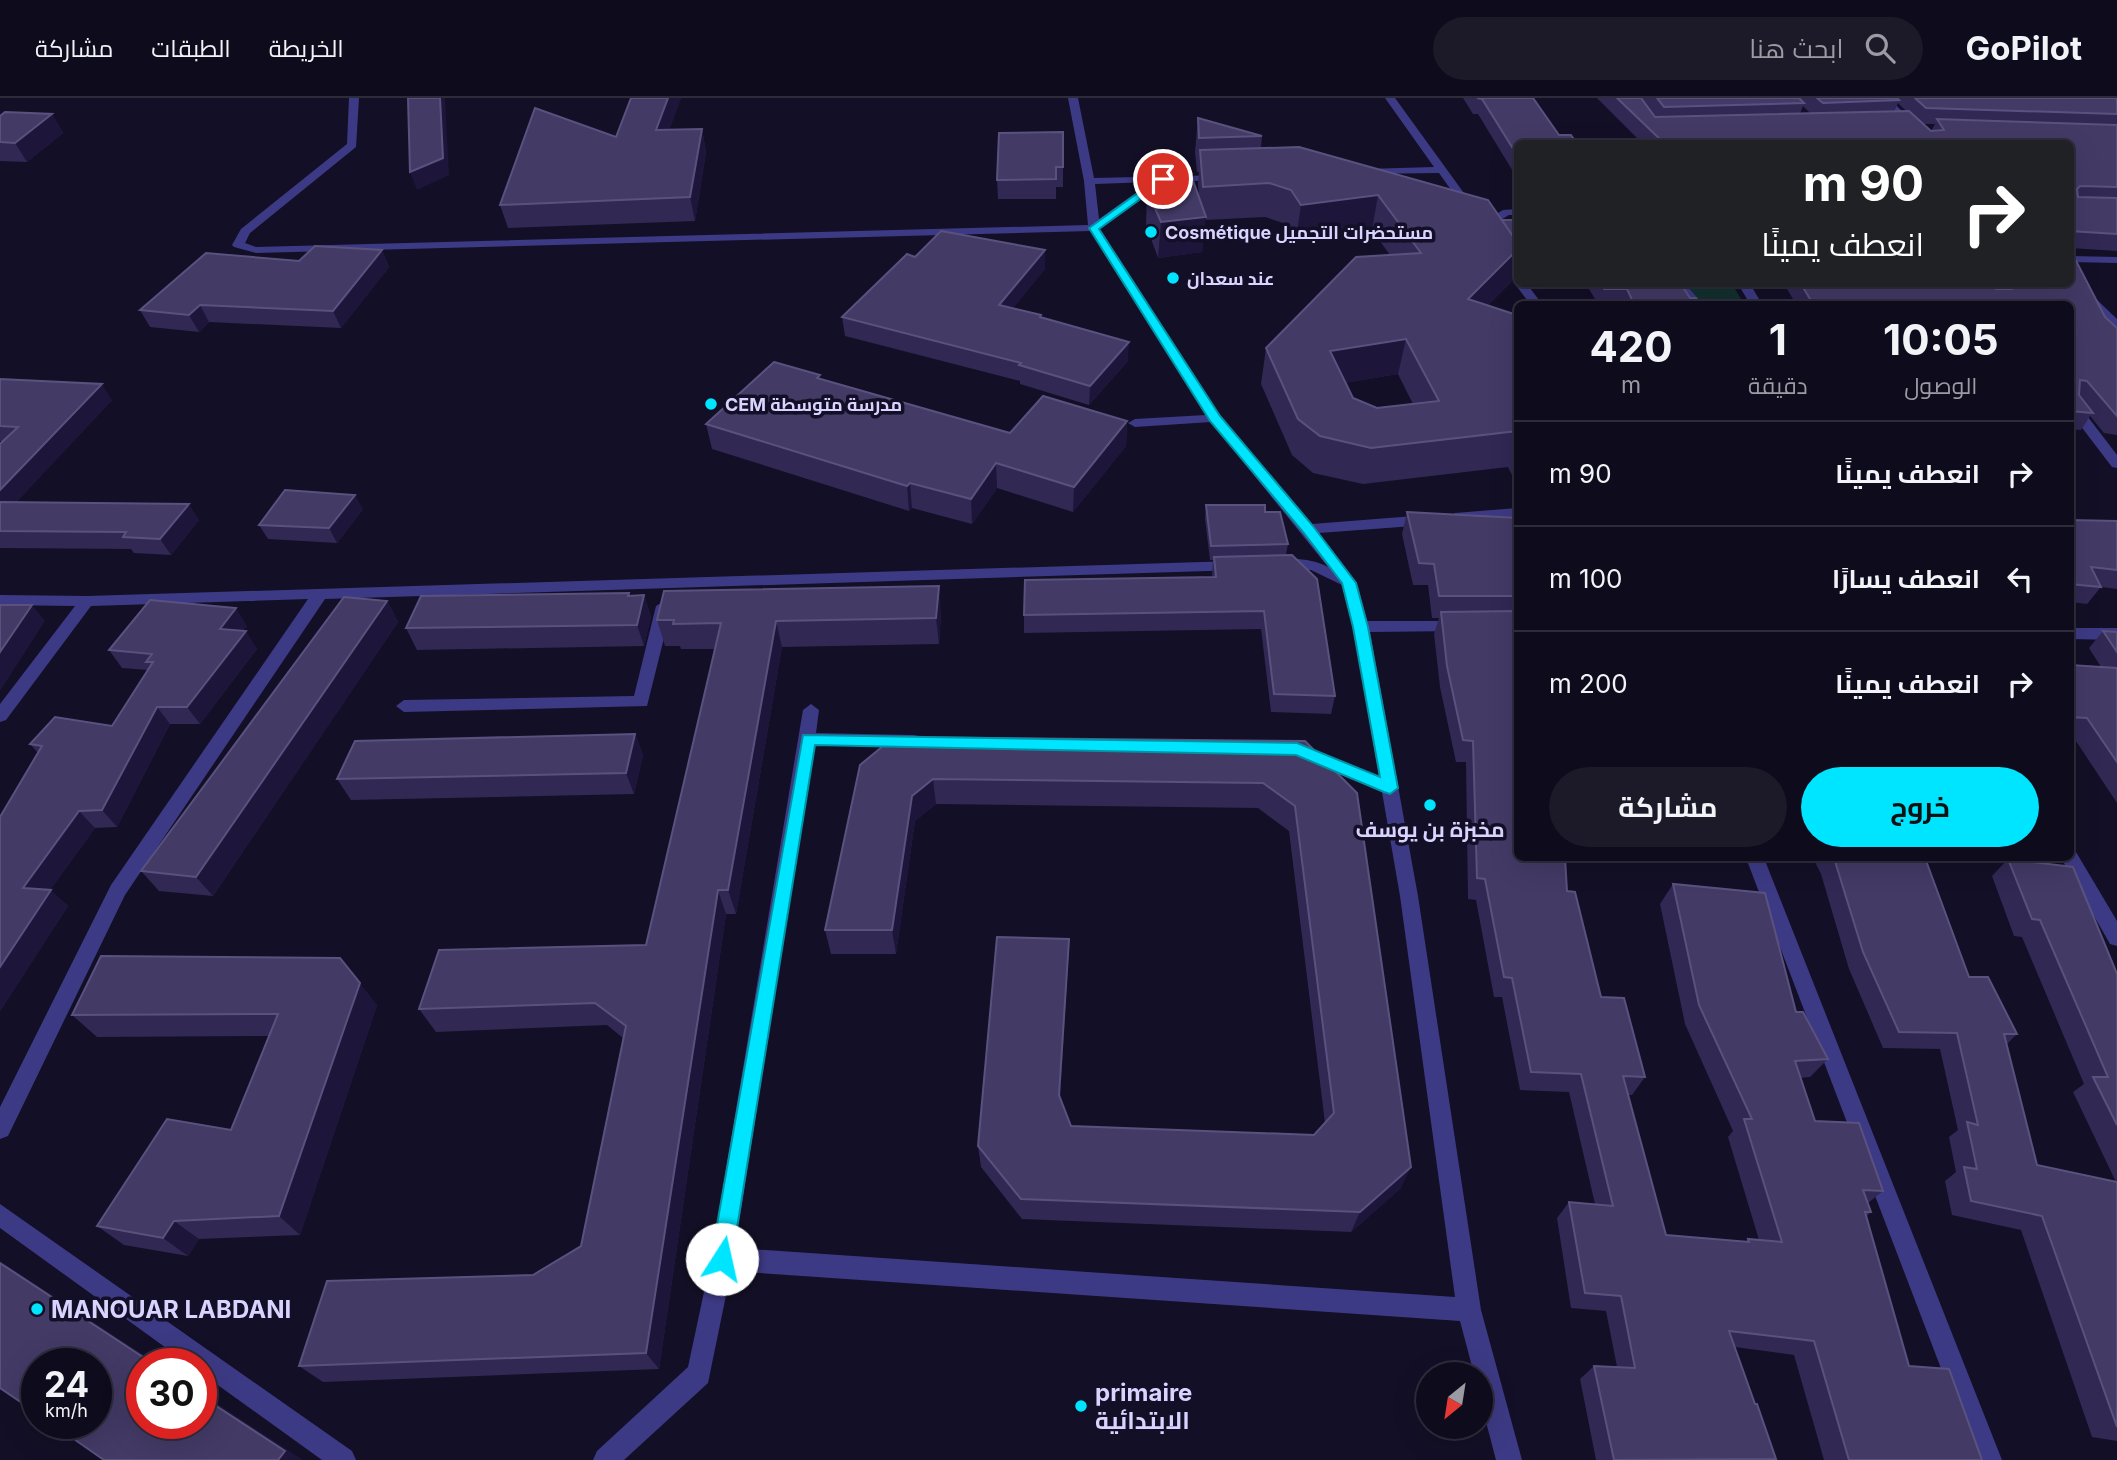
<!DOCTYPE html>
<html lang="ar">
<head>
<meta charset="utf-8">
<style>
	body { margin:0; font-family:Inter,Cairo,sans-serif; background:#1c1929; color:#f1f3f6; direction:rtl; height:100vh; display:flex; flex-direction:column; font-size:26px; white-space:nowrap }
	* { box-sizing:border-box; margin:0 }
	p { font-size:23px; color:#9b9ba3 }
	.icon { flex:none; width:38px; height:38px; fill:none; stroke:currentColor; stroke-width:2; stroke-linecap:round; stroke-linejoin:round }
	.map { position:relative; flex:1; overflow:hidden; direction:ltr }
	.panel { position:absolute; left:1514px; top:203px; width:560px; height:560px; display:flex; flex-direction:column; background:#0e0b1c; border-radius:10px; box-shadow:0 7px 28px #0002,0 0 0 2px #2e2b3b; direction:rtl }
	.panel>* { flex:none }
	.banner { position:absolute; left:1514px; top:42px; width:560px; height:147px; border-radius:10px; box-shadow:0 7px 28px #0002,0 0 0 2px #2e2b3b; direction:rtl; background:#202124; color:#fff; overflow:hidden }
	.needle { width:46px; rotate:210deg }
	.tools { position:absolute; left:1416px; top:1264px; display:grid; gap:14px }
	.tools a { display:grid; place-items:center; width:77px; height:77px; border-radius:50%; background:#0e0b1c; box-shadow:0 7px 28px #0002,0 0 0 2px #2e2b3b; font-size:35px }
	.speed { position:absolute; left:21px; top:1250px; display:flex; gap:14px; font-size:35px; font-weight:700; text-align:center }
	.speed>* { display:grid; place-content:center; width:91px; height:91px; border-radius:50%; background:#0e0b1c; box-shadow:0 7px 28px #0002,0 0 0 2px #2e2b3b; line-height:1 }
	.speed small { font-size:18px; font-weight:400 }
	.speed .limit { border:10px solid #d22; background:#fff; color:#111 }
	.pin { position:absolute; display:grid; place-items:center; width:60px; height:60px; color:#fff; margin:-30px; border:4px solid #fff; border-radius:50%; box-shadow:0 2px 7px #0007 }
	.me { position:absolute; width:77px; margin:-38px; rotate:10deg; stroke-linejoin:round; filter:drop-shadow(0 0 5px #0008) }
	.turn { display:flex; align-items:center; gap:24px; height:147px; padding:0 35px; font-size:32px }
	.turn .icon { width:91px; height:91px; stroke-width:2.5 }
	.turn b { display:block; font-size:49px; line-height:60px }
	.eta { display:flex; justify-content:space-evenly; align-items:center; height:119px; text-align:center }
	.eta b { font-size:42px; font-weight:700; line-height:49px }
	.button { display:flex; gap:14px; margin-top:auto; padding:14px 35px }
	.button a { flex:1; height:80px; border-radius:42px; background:#00e5ff; color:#111; font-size:28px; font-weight:700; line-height:80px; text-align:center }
	.button a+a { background:#1c1929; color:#f1f3f6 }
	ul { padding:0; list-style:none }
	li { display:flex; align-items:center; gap:21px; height:105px; padding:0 35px; border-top:2px solid #2e2b3b }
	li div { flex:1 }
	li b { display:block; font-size:26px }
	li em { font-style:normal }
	header { display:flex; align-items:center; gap:42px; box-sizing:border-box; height:98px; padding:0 35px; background:#0e0b1c; border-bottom:2px solid #2e2b3b }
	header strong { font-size:33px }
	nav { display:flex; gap:38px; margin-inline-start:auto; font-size:24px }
	.search { width:490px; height:63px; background:#1c1929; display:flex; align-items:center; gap:18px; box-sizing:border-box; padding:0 24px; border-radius:38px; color:#9b9ba3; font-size:26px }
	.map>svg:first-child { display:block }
</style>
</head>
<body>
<header>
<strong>GoPilot</strong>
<div class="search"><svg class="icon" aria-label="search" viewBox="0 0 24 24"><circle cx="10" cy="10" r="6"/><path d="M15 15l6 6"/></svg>ابحث هنا</div>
<nav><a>الخريطة</a><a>الطبقات</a><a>مشاركة</a></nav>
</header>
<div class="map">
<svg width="2117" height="1362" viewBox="0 0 2117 1362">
	<rect width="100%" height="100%" fill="#130f26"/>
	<path fill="#12302f" d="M1675 186H1732L1744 206H1693Z"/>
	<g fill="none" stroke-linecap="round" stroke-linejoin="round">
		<g fill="#3d3a85" fill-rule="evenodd">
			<path d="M349 0H359L356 49 250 135 245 145 256 149 1088 127 1084 83 1068 0H1078L1094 80 1226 77V81L1222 82 1166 84 1100 131 1220 318 1312 426 1427 417 1434 422 1427 427 1319 435 1357 485 1367 523H1459L1467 528 1459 533 1370 534 1418 798 1481 1212 1522 1362H1496L1480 1301V1276H1474L1460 1223 731 1173 708 1285 624 1362H593L597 1353 688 1269 711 1161 803 612 811 606 819 612 816 635 913 637 919 638 922 643 919 648 913 649 814 647 735 1150 1455 1199 1400 798 1382 694 1299 659 1296 654 1299 649 1305 648 1379 678 1353 529 1342 487 1311 472 1275 471 1272 467 1275 463C1292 459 1313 461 1328 469L1211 324 1135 329 1128 325 1135 321 1206 317 1091 133 256 155 234 149 232 147 241 131 347 46ZM1151 84 1099 121 1095 86Z"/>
			<path d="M1385 0H1395L1474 109V113H1466L1439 75 1361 76V72L1365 71 1434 69Z"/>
			<path d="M1878 0H1889L1934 46H1923Z"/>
			<path d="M1517 111V117H1509L1489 129 1488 132H1480L1476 128 1503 112Z"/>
			<path d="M2070 158 2117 159V165L2070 164Z"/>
			<path d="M2070 176 2117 221V232L2113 231 2070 186Z"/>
			<path d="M1517 183 1527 186 1542 206H1530L1515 186Z"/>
			<path d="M1673 186H1685L1703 206H1691Z"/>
			<path d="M1738 186H1750L1762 206H1750Z"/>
			<path d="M2070 301 2075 302 2117 357V370L2112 369 2070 314Z"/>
			<path d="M1517 410V420L1455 425 1448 420 1455 415Z"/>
			<path d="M1235 463 1240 464 1243 468 1240 472 325 501 125 797 8 1038 0 1041V1009L111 787 308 501 91 508 6 622 0 624V606L75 508 0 507V497L87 498Z"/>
			<path d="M664 503 672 508 647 608 404 614 396 608 404 602 634 598 656 508Z"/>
			<path d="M2070 530H2117V542L2070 541Z"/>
			<path d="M2070 752 2076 754 2117 823V848L2110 846 2061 760H2070Z"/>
			<path d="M1746 760H1764L2002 1362H1976Z"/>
			<path d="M0 1106 352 1353 356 1362H322L201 1275V1265H187L0 1130Z"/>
		</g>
	</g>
	<g fill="#312854" fill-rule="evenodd">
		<path d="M631 0H681L669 32 702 31 706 54 695 123 508 130 500 107 616 39Z"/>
		<path d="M1463 0H1533L1559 37 1517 46V80L1478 16H1473Z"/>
		<path d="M1597 0H2117V153L2070 150V46H1643ZM1898 5 1906 13 1894 14ZM1803 8 1811 16H1800ZM1923 26H1935L1931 33Z"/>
		<path d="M52 16 63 35 27 64 0 63V18Z"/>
		<path d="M1198 20 1262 38 1261 50 1502 122H1517V167L1516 165 1511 184 1488 207 1517 217V385H1516L1508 369 1363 386 1313 375 1292 357 1261 286 1266 250 1390 157 1372 132 1296 141 1286 126 1265 119 1205 122 1202 154 1158 160 1146 127 1147 92 1199 99 1198 86 1199 74H1197L1195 54ZM1398 276 1413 306 1377 310 1353 300 1345 285Z"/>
		<path d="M1063 34V89H1056V101H998L997 82Z"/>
		<path d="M382 152 389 169 341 230 209 224 199 234 150 229 140 212 299 163Z"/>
		<path d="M1045 152V171L1013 210 1041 219 1128 263 1089 307 1020 286V283L845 238 842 219 915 159Z"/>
		<path d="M1586 186H1681L1690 200 1699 206H1598Z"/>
		<path d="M1784 186H2070L2117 230V337L2104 335 2090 318 2081 332 2070 331V206H1796Z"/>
		<path d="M0 281 112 302 16 404 199 422 171 457 134 455 131 451 0 450V346L3 343H0Z"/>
		<path d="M820 281 1010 335 1127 323 1126 348 1073 414 997 390 972 426 912 410 909 413 712 351 706 326Z"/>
		<path d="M1206 407 1265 414 1288 446 1286 457 1335 598 1331 616 1271 614 1261 531 1024 535V517L1212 479 1213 462H1210L1205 421Z"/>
		<path d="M363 411 337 445 268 441 259 427Z"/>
		<path d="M1407 414 1517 420V760L1567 793 1601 899 1645 979 1632 997H1628L1666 1137 1745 1144 1748 1141 1759 1142 1728 1039 1733 1033 1685 926 1660 806 1673 786 1796 914 1828 961 1810 979 1800 980 1815 1023 1883 1093 1868 1105 1871 1114 1867 1118 1909 1268 1982 1362H1824L1794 1257 1735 1249 1755 1306 1776 1361 1774 1362H1596L1580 1281 1594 1268 1617 1269 1606 1213 1571 1210 1557 1120 1569 1104 1595 1106 1569 994 1520 992 1502 899H1494L1476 802 1468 801 1466 664H1456L1440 589 1434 536 1439 520H1432L1428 487H1413L1402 436Z"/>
		<path d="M2070 422 2117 423V491L2101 489 2087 506 2070 504Z"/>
		<path d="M629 495 630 498 644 497 651 519 644 548 417 552 406 530Z"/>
		<path d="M387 503 398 524 213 798 159 793 141 773Z"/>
		<path d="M941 514 939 546 782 549 736 816H726L659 1271 323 1284 299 1268 533 1177 581 1148 623 940 607 927 436 934 419 911 646 847 715 551H681L680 548H665L657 522Z"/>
		<path d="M247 528 243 533 257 551 200 626H170L117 729 95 730 50 792 68 808 0 913 38 655 30 646 112 628 148 572 122 570 109 552Z"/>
		<path d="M2103 533 2117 534V705L2072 637H2070V567L2101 569 2089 550Z"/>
		<path d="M635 636 643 657 634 696 351 702 337 681Z"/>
		<path d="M1305 643 1401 1090 1351 1134 1022 1121 981 1069 978 1048 1069 841 1068 865 1060 1000 1071 1028 1314 1037 1325 1025 1289 733 1258 710 936 706 915 723 896 856H831L825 832 860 667Z"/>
		<path d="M1813 760H1927L1926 761 1969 879 2017 936 2007 946 2037 1067 2116 1084 2073 994 2084 986 2022 839 2014 838 1992 778 2008 761 2117 876V1343L2092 1339 2021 1132 1952 1117 1945 1083 1956 1074 1949 1039 1958 1032 1940 951 1883 950 1849 871 1821 776Z"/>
		<path d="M377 907 300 1137 199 1141 188 1158 124 1147 97 1128 231 1032 269 938 97 939 72 917Z"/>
	</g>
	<g fill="#1d163a">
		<path d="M440 0H445L449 77 417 92 410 74Z"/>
		<path d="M668 0H681L661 55 656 32Z"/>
		<path d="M52 16 63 35 27 64 15 45Z"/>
		<path d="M702 31 706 54 695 123 690 99Z"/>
		<path d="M1378 97 1372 132 1296 141 1301 107Z"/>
		<path d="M1206 119 1202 154 1158 160 1161 124Z"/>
		<path d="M382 152 389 169 341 230 333 213Z"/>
		<path d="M1045 152V171L1000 226 999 207Z"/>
		<path d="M1517 152V161L1511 184 1459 237 1468 201Z"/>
		<path d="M200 207 209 224 199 234 189 217Z"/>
		<path d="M1406 241 1398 276 1323 289 1330 253Z"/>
		<path d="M1129 244 1128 263 1089 307 1090 288Z"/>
		<path d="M102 286 112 302 1 421 0 419V392Z"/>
		<path d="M1127 323 1126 348 1073 414 1074 389Z"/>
		<path d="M996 365 997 390 972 426 971 401Z"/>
		<path d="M910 385 912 410 909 413 907 388Z"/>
		<path d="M355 397 363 411 337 445 329 430Z"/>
		<path d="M189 406 199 422 171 457 160 441Z"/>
		<path d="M939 488 941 514 939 546 936 520Z"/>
		<path d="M644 497 651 519 644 548 637 527Z"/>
		<path d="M387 503 398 524 213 798 196 779Z"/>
		<path d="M32 507 45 523 0 593V554Z"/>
		<path d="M236 510 247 528 232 548 220 531Z"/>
		<path d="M776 523 782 549 736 816 728 792Z"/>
		<path d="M246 533 257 551 200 626 187 609Z"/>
		<path d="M157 609 170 626 117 729 102 712Z"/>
		<path d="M635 636 643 657 634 696 626 675Z"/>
		<path d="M933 681 936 706 915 723 896 856 892 832 912 698Z"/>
		<path d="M79 713 95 730 40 806 23 790Z"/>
		<path d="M51 792 68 808 0 913V869Z"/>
		<path d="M718 792 726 816 659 1271 646 1255Z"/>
		<path d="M1069 841 1068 865 1059 1018V997Z"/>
		<path d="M360 885 377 907 300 1137 279 1118Z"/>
		<path d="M1411 1069 1401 1090 1351 1134 1360 1114Z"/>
		<path d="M174 1123 199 1141 188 1158 163 1140Z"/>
		<path d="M0 1163 156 1265H152L0 1165Z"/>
		<path d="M201 1295 303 1362H278L201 1298Z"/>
	</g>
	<g fill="#433a66" stroke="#5a527e" stroke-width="2" fill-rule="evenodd">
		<path d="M408 0H440L443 60 410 74Z"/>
		<path d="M631 0H668L656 32 702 31 690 99 500 107 535 10 616 39Z"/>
		<path d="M1477 0H1533L1559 37H1571L1577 46H1517V57L1482 1Z"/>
		<path d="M1617 0H1641L1655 19 1909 13 1931 33 1944 32 1937 21 2117 27V89L2080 88 2077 91 2078 99 2117 100V136L2070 133V46H1665Z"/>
		<path d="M1657 0H1799L1804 5 1664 9Z"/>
		<path d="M1817 0H1897L1899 2 1823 5Z"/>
		<path d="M1915 0H2117V16L1926 10Z"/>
		<path d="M5 14 52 16 15 45 0 44V18Z"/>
		<path d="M1198 20 1262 38 1199 40Z"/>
		<path d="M1063 34V69H1056V81L997 82 999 35Z"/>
		<path d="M1299 49 1488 102 1517 144V152L1468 201 1517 217V333L1371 350 1320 338 1298 321 1266 250 1356 159 1421 155 1378 97 1301 107 1291 92 1269 85 1203 89 1200 52ZM1406 241 1439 303 1377 310 1353 300 1330 253Z"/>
		<path d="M1186 63 1206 119 1161 124 1147 92Z"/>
		<path d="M1502 122H1517V144Z"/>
		<path d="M941 133 1045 152 999 207 1041 217 1040 219 1129 244 1090 288 1019 267 1021 265 842 219 907 156 915 159Z"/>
		<path d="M315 148 382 152 333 213 200 207 189 217 140 212 206 155 299 163Z"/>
		<path d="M2070 151 2105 219 2117 230V318L2087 283 2080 282 2079 297 2093 315 2070 313V206H1813L1801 186H1991L1996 191H2012V188L2010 186H2070Z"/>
		<path d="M1601 186H1681L1690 200H1696L1699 206H1634L1627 191H1604Z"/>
		<path d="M774 264 820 277 817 280 1010 335 1043 298 1127 323 1074 389 996 365 971 401 910 385 907 388 706 326Z"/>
		<path d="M0 281 102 286 0 392V346L18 329 0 328Z"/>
		<path d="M285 392 355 397 329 430 259 427Z"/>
		<path d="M0 404 189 406 160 441 123 439 126 434 0 433Z"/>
		<path d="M1206 407H1265V414H1280L1288 446 1211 448Z"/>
		<path d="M1407 414 1517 420V498H1439L1434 466 1419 465Z"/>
		<path d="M2070 422 2117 423V472L2091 469 2101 489 2070 486V443L2072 442 2070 439Z"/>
		<path d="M1292 457 1317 481 1335 598 1274 596 1264 513 1024 517 1025 482 1216 479 1214 459Z"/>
		<path d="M939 488 936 520 776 523 728 792H718L646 1255 299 1268 327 1183 533 1177 581 1148 626 928 595 905 419 911 439 852 646 847 721 525 673 526 674 522H657L664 493Z"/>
		<path d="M629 495 628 498 644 497 637 527 406 530 421 498Z"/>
		<path d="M344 499 387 503 196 779 141 773Z"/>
		<path d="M150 502 236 510 220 531 246 533 187 609H157L102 712 79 713 23 790 51 792 0 869V719L42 648 30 646 55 619 112 628 153 564H146L152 556 109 552Z"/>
		<path d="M0 507H32L0 554Z"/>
		<path d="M1517 513V760H1565L1567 793 1575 794 1601 899 1624 900 1645 979 1623 978 1666 1137 1749 1144 1748 1141 1782 1144 1744 1021H1752L1699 907 1673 786 1765 795 1796 914H1803L1828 961 1795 963 1815 1023 1859 1025 1883 1093 1863 1092 1871 1114H1865L1909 1268 1949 1271 1982 1362H1849L1814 1243 1729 1233 1755 1306H1757L1776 1361 1614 1362 1594 1268 1635 1270 1621 1198 1585 1195 1569 1104 1613 1108 1581 976 1531 974 1512 880 1504 879 1485 781 1477 780 1473 643 1463 642 1447 568 1441 514Z"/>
		<path d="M2103 533 2117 534V554Z"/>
		<path d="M2070 567 2117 570V664L2087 620 2070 619Z"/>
		<path d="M635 636 626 675 337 681 355 643Z"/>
		<path d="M894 639 1305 643 1357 695 1411 1069 1360 1114 1021 1101 978 1048 997 839 1069 841 1059 997 1071 1028 1314 1037 1334 1015 1295 708 1263 685 933 681 912 698 892 832H825L860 667Z"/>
		<path d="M1834 760H1925L1969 879H1988L2017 936H2004L2037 1067 2117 1084V1329L2042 1118 1971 1103 1964 1069 1977 1071 1967 1024 1978 1027 1957 935 1899 934 1863 854Z"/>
		<path d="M2008 761 2073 769 2117 876V1027L2093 979H2108L2040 822 2032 821Z"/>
		<path d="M101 858 340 860 360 885 279 1118 174 1123 163 1140 97 1128 167 1021 231 1032 278 916 72 917Z"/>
		<path d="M0 1165 152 1265H142V1325H201V1298L285 1353 278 1362H104L51 1325H96V1265H37V1315L0 1290Z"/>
	</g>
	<path fill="#00e5ff" stroke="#0095a6" stroke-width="2" d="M1160 79 1168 81 1099 131 1220 318 1313 428 1356 485 1368 529 1398 690 1390 696 1384 694 1296 657 815 647 732 1161 729 1168 722 1172 714 1168 711 1161 803 637 1297 645 1380 679 1353 529 1342 485 1303 434 1210 323 1089 130Z"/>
	<g fill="#00e5ff" stroke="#130f26" stroke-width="2.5">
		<circle cx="1151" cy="134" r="7"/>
		<circle cx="1173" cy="180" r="7"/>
		<circle cx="711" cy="306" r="7"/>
		<circle cx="1430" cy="707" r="7"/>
		<circle cx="37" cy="1211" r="7"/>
		<circle cx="1081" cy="1308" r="7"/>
	</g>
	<g text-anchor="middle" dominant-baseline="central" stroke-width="7" stroke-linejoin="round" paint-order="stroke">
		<g font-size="18" font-weight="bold" fill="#d9d4ff" stroke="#130f26" text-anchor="start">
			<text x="1165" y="134">Cosmétique مستحضرات التجميل</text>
			<text x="1187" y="180">عند سعدان</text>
			<text x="725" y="306">CEM مدرسة متوسطة</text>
		</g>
		<g font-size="21" font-weight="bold" fill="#d9d4ff" stroke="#130f26">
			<text x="1430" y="731">مخبزة بن یوسف</text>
		</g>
		<g font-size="24" font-weight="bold" fill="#d9d4ff" stroke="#130f26" text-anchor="start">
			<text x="51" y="1211">MANOUAR LABDANI</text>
			<text x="1095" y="1294">primaire<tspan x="1095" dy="28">الابتدائية</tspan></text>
		</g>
	</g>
</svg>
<div class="tools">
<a><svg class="needle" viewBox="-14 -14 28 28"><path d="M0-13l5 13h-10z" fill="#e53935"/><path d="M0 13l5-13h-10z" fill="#9b9ba3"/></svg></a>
</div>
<div class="speed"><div>24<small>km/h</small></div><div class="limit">30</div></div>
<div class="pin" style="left:1163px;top:81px;background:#d93025"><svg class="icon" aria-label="arrive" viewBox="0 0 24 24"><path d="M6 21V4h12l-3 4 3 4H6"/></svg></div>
<svg class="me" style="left:722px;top:1161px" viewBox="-20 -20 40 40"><circle r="19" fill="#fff"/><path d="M0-13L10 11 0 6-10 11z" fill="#00e5ff"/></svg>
<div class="banner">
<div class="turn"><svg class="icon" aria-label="right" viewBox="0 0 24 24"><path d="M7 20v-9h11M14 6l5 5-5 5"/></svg><div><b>90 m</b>انعطف يمينًا</div></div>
</div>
<section class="panel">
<div class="eta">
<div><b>10:05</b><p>الوصول</p></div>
<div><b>1</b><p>دقيقة</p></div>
<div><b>420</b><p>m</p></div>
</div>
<ul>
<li><svg class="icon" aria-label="right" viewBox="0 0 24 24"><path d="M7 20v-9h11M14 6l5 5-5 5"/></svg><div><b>انعطف يمينًا</b></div><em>90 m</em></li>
<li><svg class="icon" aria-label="left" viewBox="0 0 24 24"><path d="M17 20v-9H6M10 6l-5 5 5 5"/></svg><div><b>انعطف يسارًا</b></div><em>100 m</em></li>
<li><svg class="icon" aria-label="right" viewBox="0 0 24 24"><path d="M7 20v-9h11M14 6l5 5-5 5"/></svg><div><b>انعطف يمينًا</b></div><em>200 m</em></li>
</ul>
<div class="button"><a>خروج</a><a>مشاركة</a></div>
</section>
</div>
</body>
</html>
